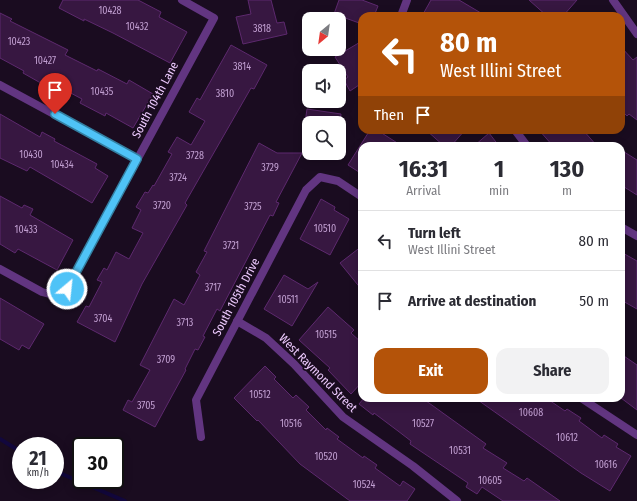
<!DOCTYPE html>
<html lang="en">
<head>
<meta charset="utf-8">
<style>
	body { margin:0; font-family:"Fira Sans Condensed",sans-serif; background:#f2f2f3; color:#2b2b33; height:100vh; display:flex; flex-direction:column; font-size:15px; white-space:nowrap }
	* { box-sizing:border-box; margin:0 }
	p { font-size:13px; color:#7c7c81 }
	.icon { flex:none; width:22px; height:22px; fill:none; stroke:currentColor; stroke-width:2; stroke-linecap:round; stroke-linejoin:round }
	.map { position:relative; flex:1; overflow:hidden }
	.details { position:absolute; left:358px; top:142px; width:267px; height:260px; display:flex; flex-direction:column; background:#fff; border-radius:12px; box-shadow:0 2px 10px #0003 }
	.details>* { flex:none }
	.top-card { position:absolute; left:358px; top:12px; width:267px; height:122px; border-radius:12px; box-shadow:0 2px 10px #0003; background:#b45309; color:#fff; overflow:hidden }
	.needle { width:26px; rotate:209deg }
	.fabs { position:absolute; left:302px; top:12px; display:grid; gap:8px }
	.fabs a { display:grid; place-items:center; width:44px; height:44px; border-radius:8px; background:#fff; box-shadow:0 2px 10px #0003; font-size:20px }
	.speed { position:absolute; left:12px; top:437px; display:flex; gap:8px; font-size:20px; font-weight:700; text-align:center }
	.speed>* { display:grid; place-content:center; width:52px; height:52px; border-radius:50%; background:#fff; box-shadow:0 2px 10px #0003; line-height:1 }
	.speed small { font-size:10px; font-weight:400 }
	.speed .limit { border:2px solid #111; border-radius:6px; background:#fff; color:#111 }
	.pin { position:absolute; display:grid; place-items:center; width:34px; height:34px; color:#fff; margin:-41px -17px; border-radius:50% 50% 50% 0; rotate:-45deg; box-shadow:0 0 4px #0007 }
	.pin .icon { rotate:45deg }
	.me { position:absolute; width:44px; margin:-22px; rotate:28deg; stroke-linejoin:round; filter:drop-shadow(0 0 3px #0008) }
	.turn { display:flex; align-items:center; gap:14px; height:84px; padding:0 16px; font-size:18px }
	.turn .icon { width:52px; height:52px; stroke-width:2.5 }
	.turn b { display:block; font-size:28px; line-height:34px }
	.then { display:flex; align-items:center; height:38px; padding:0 16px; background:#0003; gap:8px; font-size:15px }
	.eta { display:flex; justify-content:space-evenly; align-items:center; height:68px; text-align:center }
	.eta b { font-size:24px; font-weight:700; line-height:28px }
	.primary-button { display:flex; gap:8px; margin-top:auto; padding:8px 16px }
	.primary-button a { flex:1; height:46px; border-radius:12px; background:#b45309; color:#fff; font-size:16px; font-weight:700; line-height:46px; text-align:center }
	.primary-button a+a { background:#f2f2f3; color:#2b2b33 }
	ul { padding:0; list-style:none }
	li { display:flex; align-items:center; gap:12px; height:60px; padding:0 16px; border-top:1px solid #e1e1e2 }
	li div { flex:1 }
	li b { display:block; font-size:15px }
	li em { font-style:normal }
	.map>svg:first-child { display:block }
</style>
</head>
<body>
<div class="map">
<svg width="637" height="501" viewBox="0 0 637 501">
	<rect width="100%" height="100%" fill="#1a0c20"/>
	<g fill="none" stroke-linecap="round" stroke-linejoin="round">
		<g stroke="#12073d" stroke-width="4">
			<path d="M0 439 21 452"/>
			<path d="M55 471 125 501"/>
		</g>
	</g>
	<g fill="#371741" stroke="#5d296e">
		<path d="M63 0H138L161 12 159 17 187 32 170 63 113 33 84 19V21L59 8Z"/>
		<path d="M248 0H271L277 23 284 22 287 34 243 44 236 17 251 14Z"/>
		<path d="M339 0H362L378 6 374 16H362V24L334 14Z"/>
		<path d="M431 0H459L486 16H422Z"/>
		<path d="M529 0H577L563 16H547Z"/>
		<path d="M0 13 12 19 10 21 68 50 65 55 97 71 98 69 127 84 129 80 153 94 133 128 106 113 105 116 80 103 82 99 65 90 62 95 23 73 24 71 0 58Z"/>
		<path d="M362 41V83L350 91 344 80 348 77 335 57Z"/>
		<path d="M231 45 267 65 254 89 251 88 185 203 187 205 142 284 115 342 77 322 86 306 89 307 102 282 97 280 104 268 107 270 116 252 129 259 143 233 132 228 141 210 136 207 145 192 148 193 153 185 154 186 172 154 168 152 177 137 191 145 205 121 189 112 197 98 200 100Z"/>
		<path d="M621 47 633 60 637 57V120L629 114 627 116 621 110Z"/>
		<path d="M307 109 341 114 340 123H305Z"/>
		<path d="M0 114 40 137 42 132 55 139 54 141 97 164 95 168 108 176 92 203 30 167 27 171 0 158Z"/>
		<path d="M370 130H377L402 146H362V174L348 165Z"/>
		<path d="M426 130H465L451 146H444Z"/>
		<path d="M539 130H583L597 146H553Z"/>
		<path d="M489 133 499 146H474Z"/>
		<path d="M259 143 277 153H302L276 202 279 203 273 216 270 215 220 311 217 309 203 336 205 337 198 350 195 349 185 369 186 370 155 427 123 410 128 400 132 402 150 370 140 365 174 299 184 305 200 275 196 272 207 252 204 251Z"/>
		<path d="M621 150 637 160V195L621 185Z"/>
		<path d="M0 196 22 208 24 205 33 209 30 215 73 240 57 270 18 249 15 253 0 244Z"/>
		<path d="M321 199 335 207 334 210 349 219 330 255 300 239Z"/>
		<path d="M362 246V290L340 263Z"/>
		<path d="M621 252 637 261V309L621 300Z"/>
		<path d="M284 275 308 289 318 282 292 326 264 309Z"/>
		<path d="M0 298 44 324 29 349 22 345 19 350 0 339Z"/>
		<path d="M328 307 354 330 351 333 362 343V382L351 394 328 370 330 368 299 340Z"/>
		<path d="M621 354 637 365V410L621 398Z"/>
		<path d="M265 366 276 377 274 379 293 398 296 395 309 407 306 410 326 430 327 428 339 437 337 439 363 458 364 456 377 465 375 468 400 486 403 481 415 489 407 501H350L300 464 258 420 257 421 234 398Z"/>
		<path d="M364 398H422L486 444 483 448 507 463 503 468 524 481 527 478 560 501H503L482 487 477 494 466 487 468 483 410 444 411 441 398 431 374 413 373 415 359 404Z"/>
		<path d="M475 398H546L565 411 567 409 581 418 579 421 602 438 604 435 618 444 616 447 631 456 610 491 581 473Z"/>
	</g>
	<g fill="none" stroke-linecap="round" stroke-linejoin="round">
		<g stroke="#623581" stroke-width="8">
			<path d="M613 0 637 34"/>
			<path d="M401 16 407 0"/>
			<path d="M0 85 137 159"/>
			<path d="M515 130 527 146"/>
			<path d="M621 227 637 236"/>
			<path d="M0 269 42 292 57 296 67 289 214 18 182 0"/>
			<path d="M237 321 266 338 294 364 343 417 413 466 457 501"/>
			<path d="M581 398 637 435"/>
			<path d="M201 437 196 400 306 190 320 177 338 181 362 197"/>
		</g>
	</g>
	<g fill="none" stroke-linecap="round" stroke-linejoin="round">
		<g stroke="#337fa1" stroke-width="10">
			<path id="route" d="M55 114 137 159 67 289"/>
		</g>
		<use href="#route" stroke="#4fc3f7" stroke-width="7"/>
	</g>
	<g text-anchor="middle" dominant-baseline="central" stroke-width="3.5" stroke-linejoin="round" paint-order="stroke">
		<g font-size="10" fill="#c09ed0">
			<text x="110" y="11">10428</text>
			<text x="137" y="27">10432</text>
			<text x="262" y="29">3818</text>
			<text x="19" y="42">10423</text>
			<text x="45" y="61">10427</text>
			<text x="242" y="67">3814</text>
			<text x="102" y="92">10435</text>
			<text x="225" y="94">3810</text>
			<text x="31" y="155">10430</text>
			<text x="195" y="156">3728</text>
			<text x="62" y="165">10434</text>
			<text x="270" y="168">3729</text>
			<text x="178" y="178">3724</text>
			<text x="162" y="206">3720</text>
			<text x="253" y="207">3725</text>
			<text x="325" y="229">10510</text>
			<text x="26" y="230">10433</text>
			<text x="231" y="246">3721</text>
			<text x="213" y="288">3717</text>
			<text x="288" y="300">10511</text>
			<text x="103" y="319">3704</text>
			<text x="185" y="323">3713</text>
			<text x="326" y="335">10515</text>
			<text x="166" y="360">3709</text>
			<text x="260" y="395">10512</text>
			<text x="146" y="406">3705</text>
			<text x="531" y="413">10608</text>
			<text x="291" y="424">10516</text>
			<text x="423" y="424">10527</text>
			<text x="567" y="438">10612</text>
			<text x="460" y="451">10531</text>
			<text x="326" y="457">10520</text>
			<text x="606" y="465">10616</text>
			<text x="490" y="481">10605</text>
			<text x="364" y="485">10524</text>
		</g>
		<g font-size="12" fill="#eecbff" stroke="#1a0c20">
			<text transform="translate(155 100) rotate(-62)">South 104th Lane</text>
			<text transform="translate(236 297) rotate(-62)">South 105th Drive</text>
			<text transform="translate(318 373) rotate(45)">West Raymond Street</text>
		</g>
	</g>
</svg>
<div class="fabs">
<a><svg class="needle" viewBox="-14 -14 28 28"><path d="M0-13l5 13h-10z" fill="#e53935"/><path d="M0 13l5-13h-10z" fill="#7c7c81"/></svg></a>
<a><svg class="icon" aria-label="sound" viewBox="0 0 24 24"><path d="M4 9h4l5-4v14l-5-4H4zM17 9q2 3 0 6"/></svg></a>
<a><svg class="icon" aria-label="search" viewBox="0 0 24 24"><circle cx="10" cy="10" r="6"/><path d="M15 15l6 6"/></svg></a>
</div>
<div class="speed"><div>21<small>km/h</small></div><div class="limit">30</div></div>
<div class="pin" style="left:55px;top:114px;background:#d93025"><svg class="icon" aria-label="arrive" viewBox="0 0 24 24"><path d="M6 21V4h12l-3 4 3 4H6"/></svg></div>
<svg class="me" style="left:67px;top:289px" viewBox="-20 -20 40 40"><circle r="17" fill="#4fc3f7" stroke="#fff" stroke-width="3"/><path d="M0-11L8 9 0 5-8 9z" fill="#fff"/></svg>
<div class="top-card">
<div class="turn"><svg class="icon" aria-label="left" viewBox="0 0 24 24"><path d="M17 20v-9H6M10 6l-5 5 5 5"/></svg><div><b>80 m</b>West Illini Street</div></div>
<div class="then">Then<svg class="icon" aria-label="arrive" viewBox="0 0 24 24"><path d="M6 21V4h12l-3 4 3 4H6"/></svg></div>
</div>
<section class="details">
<div class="eta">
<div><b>16:31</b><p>Arrival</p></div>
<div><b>1</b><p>min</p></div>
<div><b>130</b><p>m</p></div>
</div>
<ul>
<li><svg class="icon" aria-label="left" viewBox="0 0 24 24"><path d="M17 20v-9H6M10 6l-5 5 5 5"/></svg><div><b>Turn left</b><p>West Illini Street</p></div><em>80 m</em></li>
<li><svg class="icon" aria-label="arrive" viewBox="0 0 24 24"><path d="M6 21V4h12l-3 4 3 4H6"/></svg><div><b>Arrive at destination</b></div><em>50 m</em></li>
</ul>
<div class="primary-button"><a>Exit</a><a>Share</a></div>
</section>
</div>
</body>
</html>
